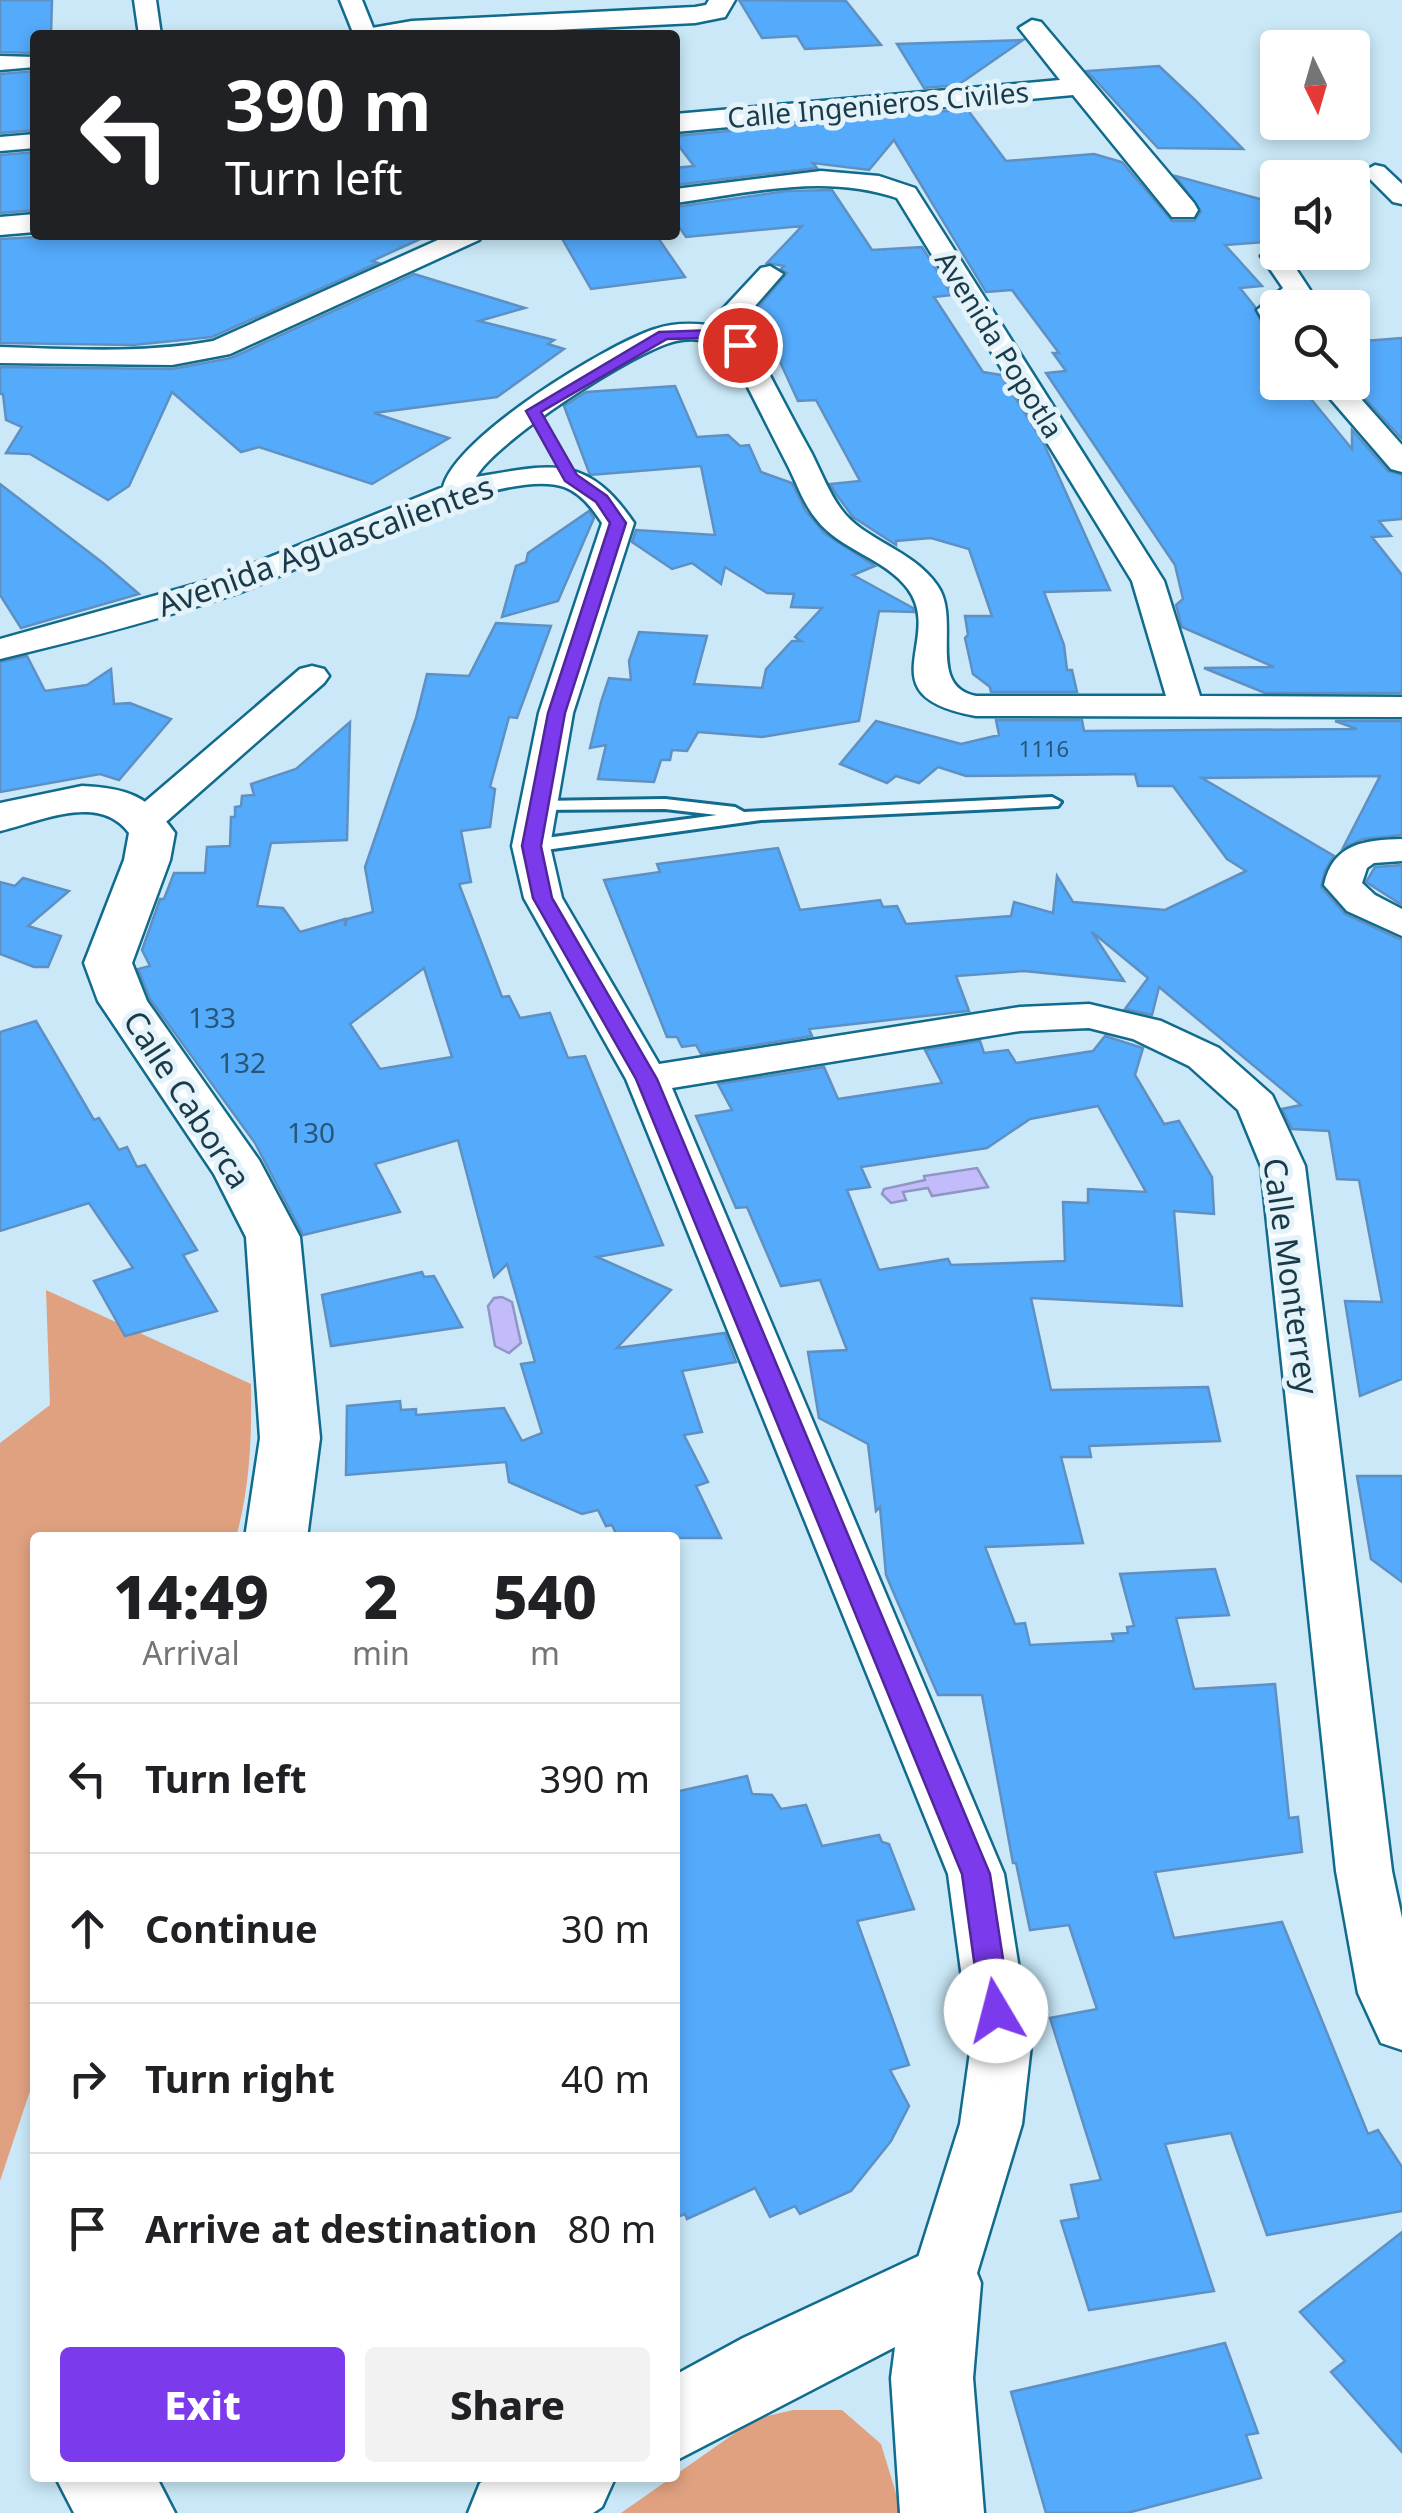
<!DOCTYPE html>
<html lang="en">
<head>
<meta charset="utf-8">
<style>
	body { margin:0; font-family:"Noto Sans",sans-serif; background:#f2f2f2; color:#202124; height:100vh; display:flex; flex-direction:column; font-size:38px; white-space:nowrap }
	* { box-sizing:border-box; margin:0 }
	p { font-size:32px; color:#757577 }
	.icon { flex:none; width:55px; height:55px; fill:none; stroke:currentColor; stroke-width:2; stroke-linecap:round; stroke-linejoin:round }
	.map { position:relative; flex:1; overflow:hidden }
	.side { position:absolute; left:30px; top:1532px; width:650px; height:950px; display:flex; flex-direction:column; background:#fff; border-radius:10px; box-shadow:0 5px 15px #0003 }
	.side>* { flex:none }
	.guide { position:absolute; left:30px; top:30px; width:650px; height:210px; border-radius:10px; box-shadow:0 5px 15px #0003; background:#202124; color:#fff; overflow:hidden }
	.needle { width:65px; rotate:175deg }
	.controls { position:absolute; left:1260px; top:30px; display:grid; gap:20px }
	.controls a { display:grid; place-items:center; width:110px; height:110px; border-radius:10px; background:#fff; box-shadow:0 5px 15px #0003; font-size:50px }
	.pin { position:absolute; display:grid; place-items:center; width:85px; height:85px; color:#fff; margin:-42px; border:5px solid #fff; border-radius:50%; box-shadow:0 2px 10px #0007 }
	.me { position:absolute; width:110px; margin:-55px; rotate:352deg; stroke-linejoin:round; filter:drop-shadow(0 0 8px #0008) }
	.turn { display:flex; align-items:center; gap:35px; height:210px; padding:0 30px; font-size:45px }
	.turn .icon { width:130px; height:130px; stroke-width:2.5 }
	.turn b { display:block; font-size:70px; line-height:85px }
	.eta { display:flex; justify-content:space-evenly; align-items:center; height:170px; text-align:center }
	.eta b { font-size:60px; font-weight:800; line-height:70px }
	.action { display:flex; gap:20px; margin-top:auto; padding:20px 30px }
	.action a { flex:1; height:115px; border-radius:10px; background:#7c3aed; color:#fff; font-size:40px; font-weight:800; line-height:115px; text-align:center }
	.action a+a { background:#f2f2f2; color:#202124 }
	ul { padding:0; list-style:none }
	li { display:flex; align-items:center; gap:30px; height:150px; padding:0 30px; border-top:2px solid #e0e0e0 }
	li div { flex:1 }
	li b { display:block; font-size:38px }
	li em { font-style:normal }
	.map>svg:first-child { display:block }
</style>
</head>
<body>
<div class="map">
<svg width="1402" height="2513" viewBox="0 0 1402 2513">
	<rect width="100%" height="100%" fill="#cae8f7"/>
	<g fill="#e0a180">
		<path d="M46 1290 251 1384C252 1435 250 1488 236 1537L35 1538V2076L0 2181V1443L50 1405Z"/>
		<path d="M793 2410H842L881 2444 902 2513H621L755 2419Z"/>
	</g>
	<g fill="#c3bcfa" stroke="#9095c5" stroke-width="2.5">
		<path d="M977 1168 988 1187 932 1196 928 1188 903 1192 906 1200 891 1203 882 1194 884 1189 925 1180 924 1176Z"/>
		<path d="M502 1297 512 1302 521 1343 509 1353 495 1346 488 1306 494 1298Z"/>
	</g>
	<g fill="#54aafb" stroke="#5e90c3" stroke-width="2.5" fill-rule="evenodd">
		<path d="M0 0H52L51 35H35V53L0 52Z"/>
		<path d="M739 0 846 1 881 45 805 49 797 36 762 38Z"/>
		<path d="M1023 40 958 85 924 88 897 44Z"/>
		<path d="M1159 66 1195 100 1243 149 1158 148 1087 71Z"/>
		<path d="M35 71V130L0 133V74Z"/>
		<path d="M967 109 1006 161 1094 154 1122 162 1172 221H1194L1201 212 1176 176 1278 204V241L1225 245 1262 286 1240 288 1255 307 1265 331 1278 343V382H1297L1352 449V430L1388 471 1402 475V519L1379 521 1391 536 1372 537 1402 575V693H1265L1204 668 1274 667 1182 627 1176 605 1183 599 1175 565 1046 373 1066 371 1053 353H1059L1012 290 986 292 894 140 869 170 813 163 817 168 675 185V168L694 166 675 141V136Z"/>
		<path d="M35 152V210L0 213V155Z"/>
		<path d="M832 190 872 250 922 247 952 295 934 297 983 372 1001 375 1044 444 1110 590 1044 592 1064 645 1067 670H1072L1077 692H991L990 687 973 674 965 638 968 635 965 616H992L969 549 931 538 896 541V545L853 517 836 494 830 484 860 481 816 400 798 401 758 314H753L787 273 781 269 784 266 767 263 802 226 686 237 675 221V207L787 191Z"/>
		<path d="M77 235H429L372 261 378 263 212 337 133 345 0 343V239Z"/>
		<path d="M560 235H656L685 277 591 289Z"/>
		<path d="M414 274 525 308 479 321 554 340 548 344 564 349 497 397 374 413 449 438 372 484 259 447 241 452 172 392 129 486 108 500 30 454 6 453 22 427 6 420 3 394H0V367L172 369 231 358Z"/>
		<path d="M1402 338V439L1352 384V342Z"/>
		<path d="M675 386 697 437 728 435 740 446 749 445 761 472 792 483 805 510 824 533 875 566 853 575 913 608 914 612 879 611 859 721 762 737 698 732 687 751 672 750 670 760H661L654 782 598 779 606 745 590 748 601 702 609 678 631 680 629 661 639 632 707 636 694 684 762 688 766 669 792 641H801L795 637 822 608 791 607 794 594 767 593 725 567 721 584 692 563 672 569 632 542 636 530 715 535 701 466 590 475 564 406 586 392Z"/>
		<path d="M0 484 103 563 139 594 21 628 0 595Z"/>
		<path d="M589 511 594 518 558 601 502 617 516 566 526 562 528 553Z"/>
		<path d="M496 623 551 626 517 718 509 717 490 787 495 789 490 827 461 831 471 882 459 884 502 997 509 996 520 1018 550 1013 568 1058 585 1056 663 1245 597 1257 671 1290 617 1348 725 1333 736 1362 682 1371 702 1432 684 1435 708 1482 696 1486 721 1538H618L612 1525 606 1526 598 1510 582 1514 509 1482 506 1462 346 1475 347 1406 400 1401 401 1410 416 1409V1415L504 1408 522 1441 542 1433 521 1364 535 1362 507 1264 494 1277 458 1140 375 1164 400 1212 303 1235 255 1143 150 999 138 969 150 966 142 950 160 899H164L174 873H205L207 847 230 846 231 817H235V807L241 806 242 796 254 795 251 784 296 769 350 722 347 840 271 843 257 906 283 908 300 932 345 919V926L347 919 373 912 365 867 416 718 427 674 469 676ZM424 968 452 1057 380 1069 350 1024Z"/>
		<path d="M27 656 45 691 87 685 111 669 114 704 130 703 171 719 119 780 100 774 0 792V662Z"/>
		<path d="M996 720H1082L1084 731 1357 729 1335 721H1402V835L1363 839 1343 848 1380 776 1202 778 1334 856 1325 870 1321 887 1345 914 1402 940V1379L1360 1396 1345 1301 1382 1302 1359 1180 1337 1179 1329 1131 1292 1129 1282 1109 1301 1105 1159 987 1152 1015 1125 1009 1148 978 1092 932 1124 981 1024 971 956 976 969 1011 809 1029 812 1036 701 1054 696 1045 682 1047 677 1037H667L604 880 660 872 657 864 778 848 800 910 880 900 883 907 897 906 906 924 1011 916 1014 902 1053 913 1057 876 1073 902 1165 910 1246 871 1227 859 1173 786H1138L1135 774 966 776 938 767 919 783 896 776 887 783 840 764 876 721 961 744 999 735Z"/>
		<path d="M1402 865V905L1366 882 1375 867Z"/>
		<path d="M23 878 69 891 28 926 61 936 48 967H34L0 954V882L15 886Z"/>
		<path d="M36 1021 94 1120 99 1118 119 1150 127 1147 137 1167 145 1165 197 1250 183 1255 217 1311 125 1336 94 1281 133 1268 89 1203 0 1231V1032Z"/>
		<path d="M1105 1036 1143 1048 1135 1075 1164 1124 1179 1121 1212 1177 1214 1214 1174 1211 1182 1306 1031 1298 1051 1390 1208 1387 1220 1441 1089 1446 1091 1457H1061L1083 1543 985 1547 1015 1624 1025 1623 1030 1645 1114 1641 1112 1634 1128 1633 1127 1627 1134 1626 1120 1574 1215 1569 1229 1615 1176 1618 1194 1689 1275 1684 1289 1818 1298 1817 1302 1852 1155 1872 1174 1938 1282 1922 1368 2134 1378 2130 1402 2167V2211L1267 2235 1231 2133 1165 2144 1214 2291 1089 2310 1061 2221 1079 2218 1071 2185 1101 2180 1050 2018 1097 2009 1069 1925 1030 1930 1016 1863H1013L982 1695H938L895 1596 886 1575 880 1507 876 1511 868 1444 819 1418 808 1352 847 1350 820 1280 781 1286 747 1207 736 1208 696 1116 732 1110 718 1084 824 1067 838 1099 942 1083 925 1050 980 1041 984 1053 1008 1050 1016 1063 1093 1051ZM1098 1106 1146 1192 1088 1189V1203L1063 1202 1065 1261 951 1265 948 1259 879 1270 847 1190 870 1187 861 1167 987 1148 1030 1119Z"/>
		<path d="M422 1272 424 1277 434 1276 462 1327 331 1346 322 1295Z"/>
		<path d="M1357 1476H1402V1582L1371 1559Z"/>
		<path d="M747 1776 752 1794 772 1795 781 1809 806 1805 822 1846 879 1835 882 1842 889 1844 914 1909 857 1921 909 2065 890 2070 909 2106 891 2141 851 2191 800 2214 795 2206 770 2217 755 2188 687 2219 685 2214 675 2218V1792Z"/>
		<path d="M1402 2232V2452L1331 2372 1345 2361 1300 2312Z"/>
		<path d="M1225 2343 1258 2433 1246 2435 1261 2478 1127 2513H1046L1011 2392Z"/>
	</g>
	<g fill="none" stroke-linecap="round" stroke-linejoin="round">
		<g stroke="#106b8d" stroke-width="6">
			<path id="lane" d="M1052 797 1061 802 1058 806 761 820 531 852 522 846 531 840 717 815 665 809 533 810 530 806 539 801 665 799 735 807 744 812Z"/>
		</g>
		<g stroke="#106b8d" stroke-width="5">
			<g id="street">
				<path d="M134 0H156L161 35H139Z"/>
				<path d="M340 0H362L376 35H354Z"/>
				<path d="M0 56 35 57V67L0 70Z"/>
				<path d="M35 134V148L0 151V137Z"/>
				<path d="M1375 165 1384 167 1402 184V204L1393 202 1363 172Z"/>
				<path d="M821 171 879 176 915 188 1164 581 1200 696 1402 697V717L976 716C864 696 945 640 908 589 885 558 840 550 817 520 804 505 797 484 788 466 768 427 749 389 729 350 713 341 694 337 676 341 637 349 493 443 476 477 549 465 586 452 634 523L573 713 550 846 562 898 659 1064 1020 1007 1089 1004 1161 1021 1219 1048 1272 1095 1305 1166 1392 1871 1402 1918V2050L1381 2043 1358 1993 1336 1871 1261 1166 1238 1110 1189 1066 1133 1039 1089 1028 1020 1031 672 1088 1004 1874 1031 2045 1022 2124 974 2283 965 2305 942 2314 919 2305 910 2283 960 2124 971 2045 948 1874 626 1079 524 898 512 846 539 713 602 523C593 509 581 493 564 487 497 464 306 569 235 594 158 620 79 640 0 659V639L218 578 443 487C455 437 606 345 655 329 672 323 690 323 708 325L761 268 770 266 783 274 733 331 754 345C773 381 792 418 812 454 821 472 829 493 841 509 863 540 912 549 937 585 962 619 925 686 976 696H1166L1132 581 897 198C824 173 749 193 675 203V189Z"/>
				<path d="M449 235H483L479 240 230 354 172 365 0 363V347C71 349 142 354 213 341Z"/>
				<path d="M1274 248 1285 252 1310 290 1291 308H1278V331L1268 329 1257 310 1283 288 1261 256Z"/>
				<path d="M1316 382H1346L1402 445V472L1391 469Z"/>
				<path d="M312 666 324 669 329 676 324 683 159 828 146 831 133 828 128 820 133 812 300 669Z"/>
				<path d="M1402 839V861L1374 863 1367 868 1362 883 1375 895 1402 909V936L1347 911 1324 885C1333 843 1365 840 1402 839Z"/>
			</g>
		</g>
		<g stroke="#106b8d" stroke-width="5">
			<g id="secondary">
				<path d="M709 0H735L725 17 695 23 451 35H362L366 29 412 21 695 7 706 5Z"/>
				<path d="M1032 20 1041 22 1194 203 1198 210 1194 217H1172L1073 95 675 132V114L1060 80 1019 28Z"/>
				<path d="M35 214V232L0 235V217Z"/>
				<path d="M82 786C127 788 149 796 175 833L170 860 132 963 147 1001 259 1160 300 1237 320 1438 307 1538H245L260 1438 246 1237 214 1174 98 1001 84 963 124 860 129 833C99 792 39 822 0 831V803Z"/>
				<path d="M942 2245 970 2256 981 2283 973 2378 984 2513H900L891 2378 895 2347 675 2461V2375L743 2338Z"/>
				<path d="M56 2478H157L175 2513H74Z"/>
				<path d="M491 2478H615L602 2507 593 2513H468L480 2483Z"/>
			</g>
		</g>
		<use href="#lane" fill="#fff" fill-rule="evenodd"/>
		<use href="#street" fill="#fff" fill-rule="evenodd"/>
		<use href="#secondary" fill="#fff" fill-rule="evenodd"/>
	</g>
	<path fill="#7c3aed" stroke="#51269a" stroke-width="2.5" d="M715 330 747 345 740 349 713 338 667 339 541 412 577 475 607 496 626 523 565 713 541 846 552 898 657 1079 990 1874 1011 2011 1007 2021 996 2024 986 2021 981 2011 962 1874 636 1079 533 898 522 846 548 713 610 523 596 502 565 481 526 411 659 332Z"/>
	<g text-anchor="middle" dominant-baseline="central" stroke-width="10" stroke-linejoin="round" paint-order="stroke">
		<g font-size="22" fill="#285676">
			<text x="1044" y="748">1116</text>
		</g>
		<g font-size="28" fill="#193a49" stroke="#e4f2fa">
			<text transform="translate(878 104) rotate(-5)">Calle Ingenieros Civiles</text>
			<text transform="translate(1000 344) rotate(58)">Avenida Popotla</text>
		</g>
		<g font-size="28" fill="#285676">
			<text x="212" y="1017">133</text>
			<text x="242" y="1062">132</text>
			<text x="311" y="1132">130</text>
		</g>
		<g font-size="32" fill="#193a49" stroke="#e4f2fa">
			<text transform="translate(325 545) rotate(-20)">Avenida Aguascalientes</text>
			<text transform="translate(188 1099) rotate(57)">Calle Caborca</text>
			<text transform="translate(1292 1276) rotate(82)">Calle Monterrey</text>
		</g>
	</g>
</svg>
<div class="controls">
<a><svg class="needle" viewBox="-14 -14 28 28"><path d="M0-13l5 13h-10z" fill="#e53935"/><path d="M0 13l5-13h-10z" fill="#757577"/></svg></a>
<a><svg class="icon" aria-label="sound" viewBox="0 0 24 24"><path d="M4 9h4l5-4v14l-5-4H4zM17 9q2 3 0 6"/></svg></a>
<a><svg class="icon" aria-label="search" viewBox="0 0 24 24"><circle cx="10" cy="10" r="6"/><path d="M15 15l6 6"/></svg></a>
</div>
<div class="pin" style="left:740px;top:345px;background:#d93025"><svg class="icon" aria-label="arrive" viewBox="0 0 24 24"><path d="M6 21V4h12l-3 4 3 4H6"/></svg></div>
<svg class="me" style="left:996px;top:2011px" viewBox="-20 -20 40 40"><circle r="19" fill="#fff"/><path d="M0-13L10 11 0 6-10 11z" fill="#7c3aed"/></svg>
<div class="guide">
<div class="turn"><svg class="icon" aria-label="left" viewBox="0 0 24 24"><path d="M17 20v-9H6M10 6l-5 5 5 5"/></svg><div><b>390 m</b>Turn left</div></div>
</div>
<section class="side">
<div class="eta">
<div><b>14:49</b><p>Arrival</p></div>
<div><b>2</b><p>min</p></div>
<div><b>540</b><p>m</p></div>
</div>
<ul>
<li><svg class="icon" aria-label="left" viewBox="0 0 24 24"><path d="M17 20v-9H6M10 6l-5 5 5 5"/></svg><div><b>Turn left</b></div><em>390 m</em></li>
<li><svg class="icon" aria-label="ahead" viewBox="0 0 24 24"><path d="M12 20V5M6 11l6-6 6 6"/></svg><div><b>Continue</b></div><em>30 m</em></li>
<li><svg class="icon" aria-label="right" viewBox="0 0 24 24"><path d="M7 20v-9h11M14 6l5 5-5 5"/></svg><div><b>Turn right</b></div><em>40 m</em></li>
<li><svg class="icon" aria-label="arrive" viewBox="0 0 24 24"><path d="M6 21V4h12l-3 4 3 4H6"/></svg><div><b>Arrive at destination</b></div><em>80 m</em></li>
</ul>
<div class="action"><a>Exit</a><a>Share</a></div>
</section>
</div>
</body>
</html>
